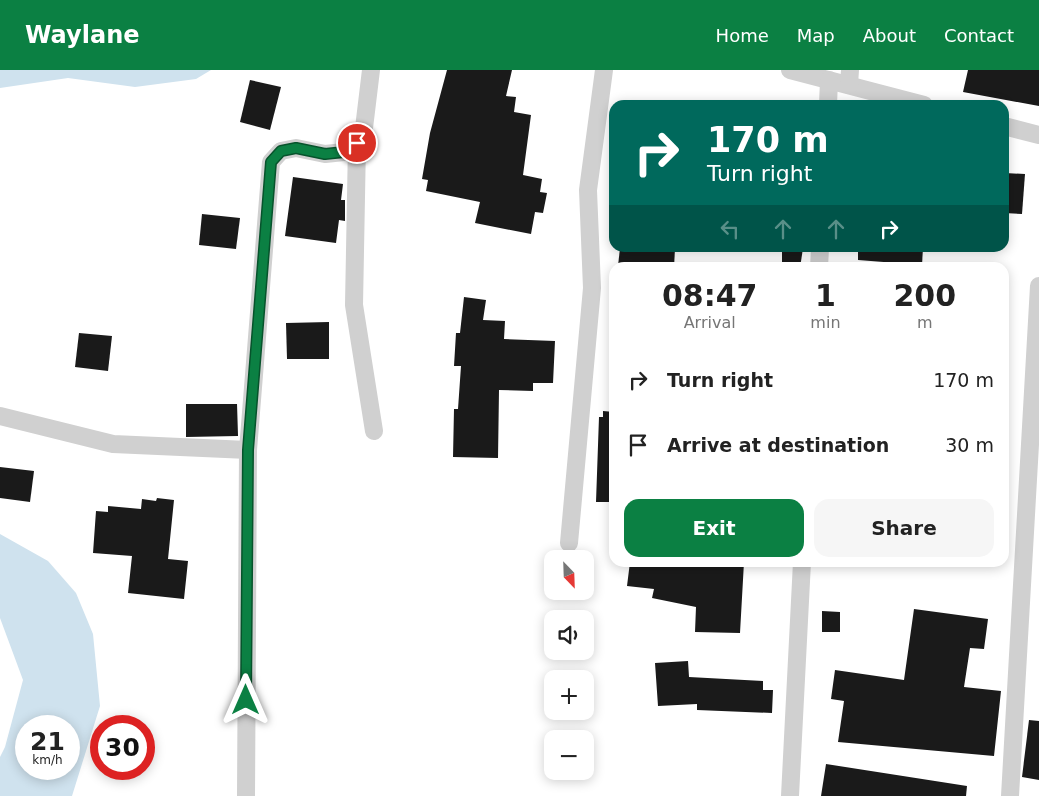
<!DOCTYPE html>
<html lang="en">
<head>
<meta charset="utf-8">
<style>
	body { margin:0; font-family:"DejaVu Sans",sans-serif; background:#f6f6f6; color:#222; height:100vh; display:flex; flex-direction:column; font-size:19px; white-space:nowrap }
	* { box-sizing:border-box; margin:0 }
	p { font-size:16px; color:#767676 }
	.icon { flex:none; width:28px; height:28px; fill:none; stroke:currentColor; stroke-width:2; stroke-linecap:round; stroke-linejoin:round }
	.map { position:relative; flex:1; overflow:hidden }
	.panel { position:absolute; left:609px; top:192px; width:400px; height:305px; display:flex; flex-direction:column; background:#fff; border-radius:15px; box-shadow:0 2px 12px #0003 }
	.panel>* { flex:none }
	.guide { position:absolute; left:609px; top:30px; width:400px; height:152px; border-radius:15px; box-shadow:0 2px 12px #0003; background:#00695c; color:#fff; overflow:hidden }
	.needle { width:32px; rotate:157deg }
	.controls { position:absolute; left:544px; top:480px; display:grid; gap:10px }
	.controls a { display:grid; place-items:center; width:50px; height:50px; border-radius:10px; background:#fff; box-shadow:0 2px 12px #0003; font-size:25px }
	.speed { position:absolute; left:15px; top:645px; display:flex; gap:10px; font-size:25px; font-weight:700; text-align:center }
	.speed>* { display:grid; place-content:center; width:65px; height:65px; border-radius:50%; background:#fff; box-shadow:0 2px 12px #0003; line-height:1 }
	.speed small { font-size:12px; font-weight:400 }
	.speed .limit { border:8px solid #d22; background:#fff; color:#111 }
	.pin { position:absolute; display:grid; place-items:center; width:42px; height:42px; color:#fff; margin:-21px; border:2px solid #fff; border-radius:50%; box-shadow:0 1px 5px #0007 }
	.me { position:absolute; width:55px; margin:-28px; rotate:0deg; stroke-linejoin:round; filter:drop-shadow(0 0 4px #0008) }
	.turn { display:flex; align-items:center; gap:18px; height:105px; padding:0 15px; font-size:22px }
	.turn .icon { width:65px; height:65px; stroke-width:2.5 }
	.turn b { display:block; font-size:35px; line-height:42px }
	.lanes { display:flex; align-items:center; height:48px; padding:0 15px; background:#0003; justify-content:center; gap:25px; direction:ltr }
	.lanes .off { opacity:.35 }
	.eta { display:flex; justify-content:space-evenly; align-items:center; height:85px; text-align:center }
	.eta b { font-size:30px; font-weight:700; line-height:35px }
	.button { display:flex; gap:10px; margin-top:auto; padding:10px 15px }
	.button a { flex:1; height:58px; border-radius:15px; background:#0b8043; color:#fff; font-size:20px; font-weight:700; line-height:58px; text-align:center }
	.button a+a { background:#f6f6f6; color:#222 }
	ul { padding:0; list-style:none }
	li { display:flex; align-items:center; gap:15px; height:65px; padding:0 15px }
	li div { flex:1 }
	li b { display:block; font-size:19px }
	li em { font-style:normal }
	header { display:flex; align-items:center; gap:30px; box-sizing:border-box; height:70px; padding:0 25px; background:#0b8043; color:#fff }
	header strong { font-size:24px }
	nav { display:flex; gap:28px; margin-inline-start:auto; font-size:18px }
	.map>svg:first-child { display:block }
</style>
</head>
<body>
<header>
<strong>Waylane</strong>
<nav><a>Home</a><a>Map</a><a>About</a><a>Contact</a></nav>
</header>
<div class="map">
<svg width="1039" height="726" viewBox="0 0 1039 726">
	<rect width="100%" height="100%" fill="#fff"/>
	<g fill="#cfe2ee" fill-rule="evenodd">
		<path d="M0 0H211L196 9 135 17 68 8 0 18Z"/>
		<path d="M0 464 48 491 76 523 93 564 100 636 72 726H0V687L5 677 23 610 0 548ZM26 656H69V699H26Z"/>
	</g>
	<g fill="#1a1a1a">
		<path d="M447 0H512L506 26 516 27 514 42 531 45 523 105 542 109 540 122 547 123 543 143 535 142 531 164 475 153 480 132 426 121 428 110 422 109 430 63Z"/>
		<path d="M968 0H1039V36L963 22Z"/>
		<path d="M250 10 281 17 270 60 240 52Z"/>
		<path d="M1005 103 1025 104 1022 144 1004 143Z"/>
		<path d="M293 107 343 114 341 130H345V151L339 150 336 173 285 166Z"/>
		<path d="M202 144 240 148 236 179 199 175Z"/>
		<path d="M620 178H675L674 198 618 196Z"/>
		<path d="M782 178H803L800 198H782Z"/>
		<path d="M858 178H923L922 195 858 190Z"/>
		<path d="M464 227 486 230 483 250 505 251 504 269 555 271 553 313H533V321L499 320 498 388 453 387 454 339H458L461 296H454L456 263H460Z"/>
		<path d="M329 252V289H287L286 253Z"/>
		<path d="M79 263 112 266 108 301 75 297Z"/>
		<path d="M186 334H237L238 366 186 367Z"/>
		<path d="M603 341 614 342V432H596L599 347H603Z"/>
		<path d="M0 397 34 401 30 432 0 428Z"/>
		<path d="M157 428 174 430 168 489 188 491 184 529 128 523 132 486 93 483 96 441 108 442V436L141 439 142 429 156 431Z"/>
		<path d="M630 492H744L740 563 695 562 696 537 652 528 654 519 627 516Z"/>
		<path d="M914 539 988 549 984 579 970 578 964 617 1001 621 994 686 838 672 844 631 831 629 835 600 904 610Z"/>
		<path d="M822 541 840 542V562H822Z"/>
		<path d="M688 591 689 607 763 611V620H773L772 643 697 640V634L658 636 655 593Z"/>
		<path d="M1029 650 1039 651V710L1022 707Z"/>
		<path d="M826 694 967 716 966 726H821Z"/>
	</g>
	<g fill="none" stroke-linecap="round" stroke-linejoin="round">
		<g stroke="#d0d0d0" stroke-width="18">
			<path d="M790 0 924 35"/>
			<path d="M849 15 850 0"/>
			<path d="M828 35 829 10"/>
			<path d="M1004 56 1039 65"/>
			<path d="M357 73 354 235 374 361"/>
			<path d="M819 198 820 178"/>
			<path d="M0 346 113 374 248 380 271 92 281 81 296 78 325 84 344 82 357 73 364 58 371 0"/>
			<path d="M569 473 592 218 588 120 604 0"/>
			<path d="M246 726 248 380"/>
			<path d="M790 726 802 492"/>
			<path d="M1010 726 1039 216"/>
		</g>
	</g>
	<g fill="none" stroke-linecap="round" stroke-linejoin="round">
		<g stroke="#07532c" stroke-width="12">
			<path id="route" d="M246 630 248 380 271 92 281 81 296 78 325 84 344 82 357 73"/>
		</g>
		<use href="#route" stroke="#0b8043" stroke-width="9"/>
	</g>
</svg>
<div class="controls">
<a><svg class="needle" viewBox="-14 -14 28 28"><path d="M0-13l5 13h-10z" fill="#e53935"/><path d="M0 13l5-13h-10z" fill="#767676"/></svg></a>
<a><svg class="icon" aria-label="sound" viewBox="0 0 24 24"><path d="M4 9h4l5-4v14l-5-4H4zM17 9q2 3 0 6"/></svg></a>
<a>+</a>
<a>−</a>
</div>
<div class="speed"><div>21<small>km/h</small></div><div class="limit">30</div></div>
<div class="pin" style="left:357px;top:73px;background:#d93025"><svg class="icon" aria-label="arrive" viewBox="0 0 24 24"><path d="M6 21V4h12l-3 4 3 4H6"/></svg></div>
<svg class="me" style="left:246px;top:630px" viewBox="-20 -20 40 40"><path d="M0-17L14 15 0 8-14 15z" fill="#0b8043" stroke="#fff" stroke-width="4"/></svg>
<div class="guide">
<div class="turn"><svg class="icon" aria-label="right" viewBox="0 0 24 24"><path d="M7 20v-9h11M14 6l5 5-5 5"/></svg><div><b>170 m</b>Turn right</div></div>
<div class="lanes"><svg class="icon off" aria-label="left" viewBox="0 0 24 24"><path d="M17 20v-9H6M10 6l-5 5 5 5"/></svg><svg class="icon off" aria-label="ahead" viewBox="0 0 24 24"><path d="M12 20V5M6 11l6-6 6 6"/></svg><svg class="icon off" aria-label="ahead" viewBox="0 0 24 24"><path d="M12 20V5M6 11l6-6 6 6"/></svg><svg class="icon" aria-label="right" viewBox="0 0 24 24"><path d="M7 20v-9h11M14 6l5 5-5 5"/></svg></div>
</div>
<section class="panel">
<div class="eta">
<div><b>08:47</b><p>Arrival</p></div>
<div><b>1</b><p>min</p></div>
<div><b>200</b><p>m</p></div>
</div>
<ul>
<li><svg class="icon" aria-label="right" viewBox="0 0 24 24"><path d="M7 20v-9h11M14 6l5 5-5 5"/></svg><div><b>Turn right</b></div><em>170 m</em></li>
<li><svg class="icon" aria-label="arrive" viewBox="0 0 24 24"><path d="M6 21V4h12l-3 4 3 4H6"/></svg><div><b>Arrive at destination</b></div><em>30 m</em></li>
</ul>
<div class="button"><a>Exit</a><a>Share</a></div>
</section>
</div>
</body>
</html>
